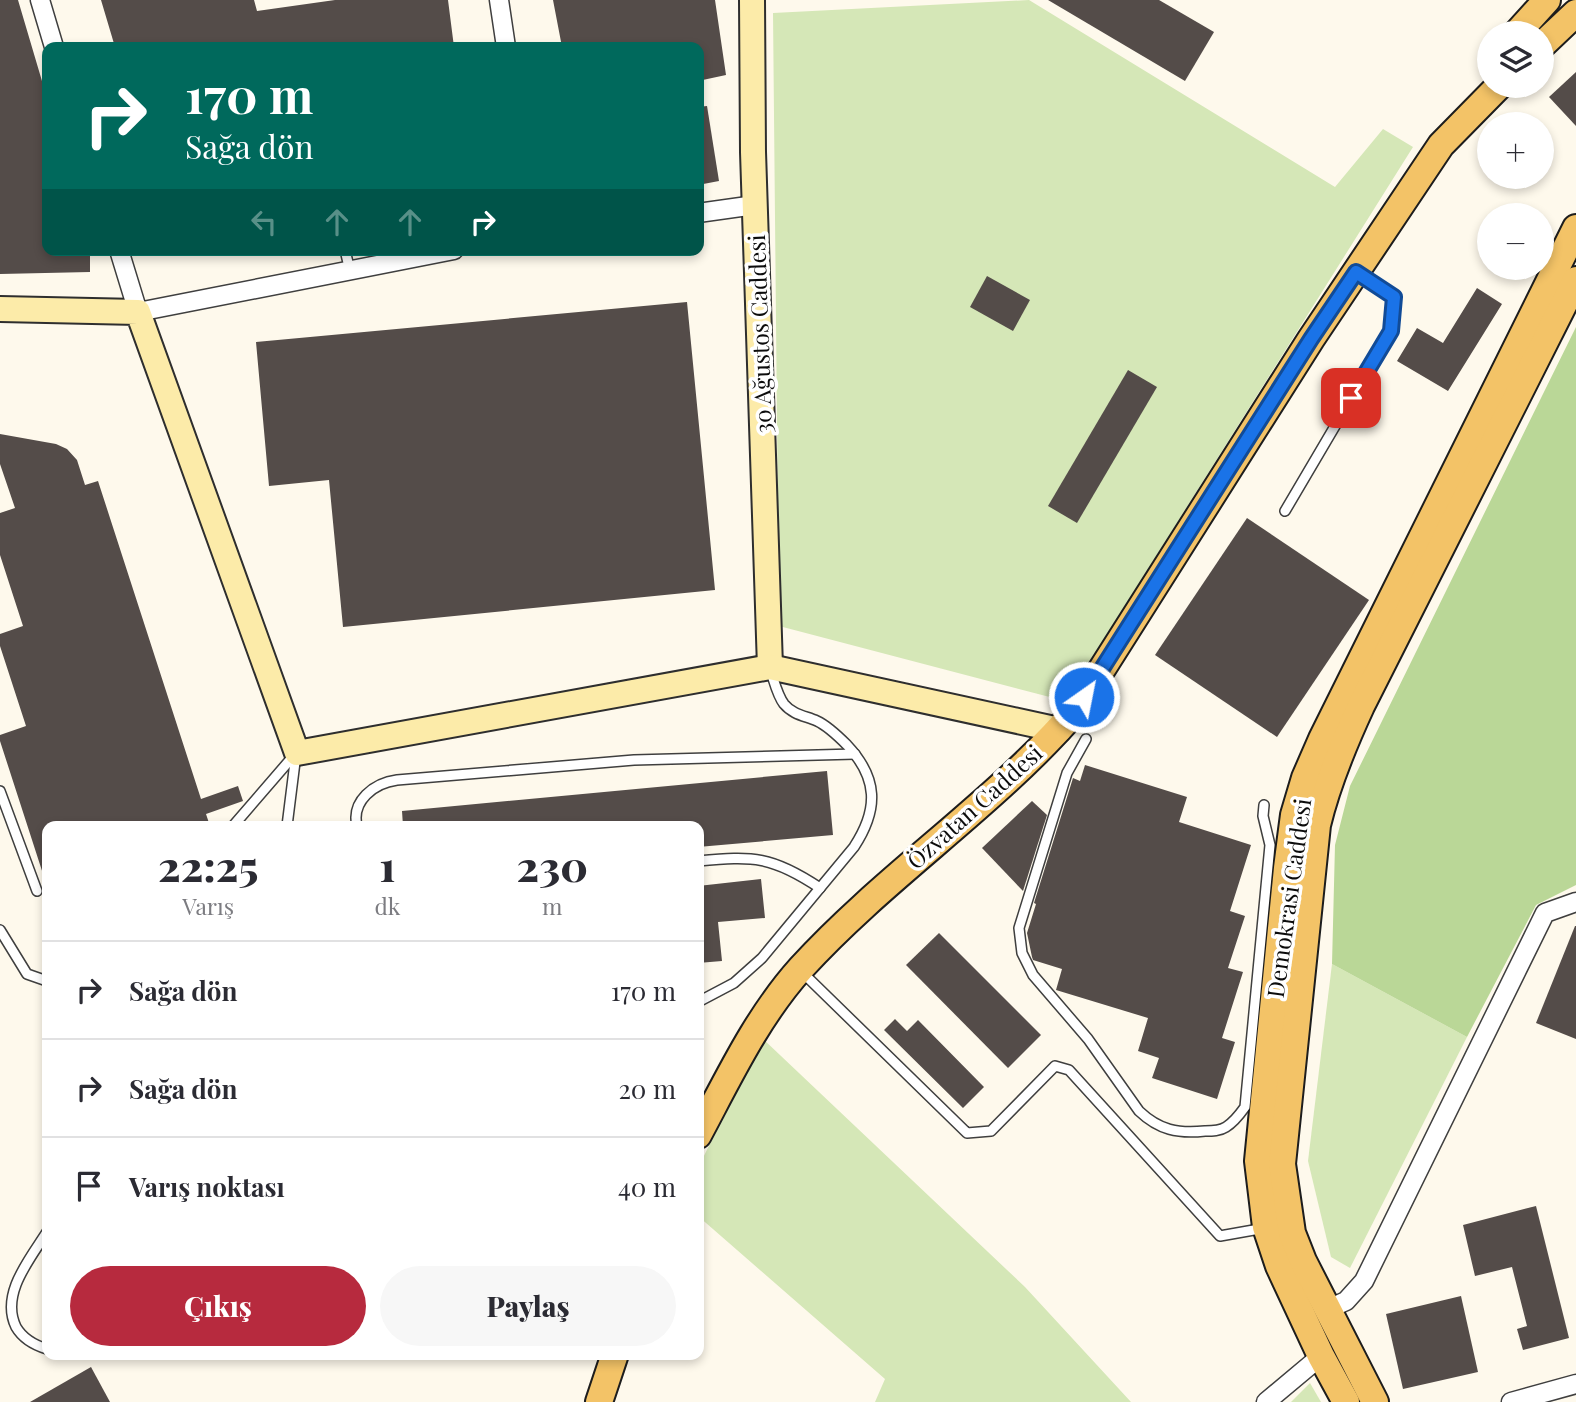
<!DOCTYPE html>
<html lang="tr">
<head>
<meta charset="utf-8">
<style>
	body { margin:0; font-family:"Playfair Display",serif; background:#f7f7f7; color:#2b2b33; height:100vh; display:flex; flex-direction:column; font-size:26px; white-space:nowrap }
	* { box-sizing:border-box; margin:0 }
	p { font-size:23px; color:#7c7c81 }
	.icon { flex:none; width:38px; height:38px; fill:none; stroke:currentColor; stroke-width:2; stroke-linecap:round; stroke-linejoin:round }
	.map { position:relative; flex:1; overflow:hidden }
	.panel { position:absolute; left:42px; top:821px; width:662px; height:539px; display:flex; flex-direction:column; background:#fff; border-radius:14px; box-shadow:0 4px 10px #0003 }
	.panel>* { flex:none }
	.banner { position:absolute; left:42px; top:42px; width:662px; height:214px; border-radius:14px; box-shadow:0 4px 10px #0003; background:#00695c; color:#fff; overflow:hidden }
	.tools { position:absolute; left:1477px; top:21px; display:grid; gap:14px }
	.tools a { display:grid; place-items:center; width:77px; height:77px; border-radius:50%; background:#fff; box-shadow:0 4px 10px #0003; font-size:35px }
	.pin { position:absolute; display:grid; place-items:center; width:60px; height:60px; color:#fff; margin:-30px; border-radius:14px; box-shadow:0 4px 10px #0006 }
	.me { position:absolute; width:77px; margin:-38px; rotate:33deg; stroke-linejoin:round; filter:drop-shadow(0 0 5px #0008) }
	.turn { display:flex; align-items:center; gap:24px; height:147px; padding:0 28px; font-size:32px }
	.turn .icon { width:91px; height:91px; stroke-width:2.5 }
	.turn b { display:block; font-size:49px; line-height:60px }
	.lanes { display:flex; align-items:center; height:66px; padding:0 28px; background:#0003; justify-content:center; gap:35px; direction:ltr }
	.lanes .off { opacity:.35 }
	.eta { display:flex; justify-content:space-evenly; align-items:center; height:119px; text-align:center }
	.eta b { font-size:42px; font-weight:800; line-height:49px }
	.primary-button { display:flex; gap:14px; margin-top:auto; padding:14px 28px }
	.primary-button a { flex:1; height:80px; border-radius:42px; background:#b72a3e; color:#fff; font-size:28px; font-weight:800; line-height:80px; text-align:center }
	.primary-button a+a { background:#f7f7f7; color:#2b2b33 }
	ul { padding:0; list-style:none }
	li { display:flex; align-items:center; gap:21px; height:98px; padding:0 28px; border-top:2px solid #e1e1e2 }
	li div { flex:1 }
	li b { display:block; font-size:26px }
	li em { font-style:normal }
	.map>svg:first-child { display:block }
</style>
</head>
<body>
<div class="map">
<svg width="1576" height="1402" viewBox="0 0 1576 1402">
	<rect width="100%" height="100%" fill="#fef9ec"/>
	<g fill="#d5e7b7">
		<path d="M1029 0 1335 187 1383 129 1413 147 1065 701 779 626 773 13Z"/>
		<path d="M1332 964 1467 1037 1350 1268 1331 1257 1308 1161Z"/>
		<path d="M762 1038 1025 1287 1131 1402H875L885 1379 698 1216V1168Z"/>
		<path d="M1310 1383 1321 1402H1291Z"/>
	</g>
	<path fill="#bad797" d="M1576 327V885L1536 905 1467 1037 1332 964 1335 845 1350 786Z"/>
	<g fill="#544c49">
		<path d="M0 0H18L47 98V250H90V272L0 274Z"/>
		<path d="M101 0H254L257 11 335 0H448L454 47H115Z"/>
		<path d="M553 0H715L726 75 698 81V47H562Z"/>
		<path d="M1048 0H1159L1214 32 1185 81Z"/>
		<path d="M1576 72V126L1549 97Z"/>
		<path d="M707 106 719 181 698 185V107Z"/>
		<path d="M987 276 1030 300 1013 331 970 307Z"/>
		<path d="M1477 288 1502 304 1448 391 1397 361 1417 328 1443 343Z"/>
		<path d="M687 302 715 590 343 627 329 480 269 486 256 342Z"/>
		<path d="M1128 370 1157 387 1077 523 1048 506Z"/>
		<path d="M0 434 56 444 67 449 77 460 85 485 98 481 201 799 238 786 243 801 206 814 210 826H47V876L44 877 0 741V735L26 726 0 646V634L23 626 0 555V513L15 508 0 464Z"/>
		<path d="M1247 518 1369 600 1277 737 1155 655Z"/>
		<path d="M1085 765 1187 797 1179 822 1251 845 1230 911 1245 916 1228 968 1243 972 1222 1038 1235 1042 1217 1099 1152 1078 1159 1058 1138 1051 1148 1018 1056 990 1062 969 1033 960 1032 957 1027 933 1036 904 1034 903 1073 778 1080 781Z"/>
		<path d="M827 771 833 835 698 847V826H403L402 811Z"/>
		<path d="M1032 801 1047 815 1023 891 982 848Z"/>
		<path d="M761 879 765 918 718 922 722 961 698 963V886Z"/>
		<path d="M1575 926H1576V1039L1536 1023Z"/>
		<path d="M939 933 1041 1035 1008 1068 906 965Z"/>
		<path d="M895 1019 907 1031 918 1020 984 1087 963 1108 884 1030Z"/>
		<path d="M1536 1206 1569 1338 1523 1350 1517 1329 1527 1326 1512 1267 1475 1276 1463 1225Z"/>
		<path d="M1461 1296 1478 1372 1403 1389 1386 1314Z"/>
		<path d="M91 1367 110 1402H30Z"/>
	</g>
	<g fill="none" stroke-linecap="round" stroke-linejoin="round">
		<g stroke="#3f3f3f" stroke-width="12">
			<g id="lane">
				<path d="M345 250 350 271"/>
				<path d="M1285 511 1391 331 1394 297 1357 273"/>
				<path d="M1086 739 1067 773 1019 928 1022 953 1033 975 1088 1039 1139 1111C1159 1130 1178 1134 1205 1131 1212 1131 1220 1131 1226 1127 1234 1122 1240 1114 1245 1107L1270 845 1263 816 1264 805"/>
				<path d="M0 791 37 891"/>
				<path d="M233 826 296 753"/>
				<path d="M287 826 296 754"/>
				<path d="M357 826C351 801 374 783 397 780L634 760 855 754"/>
				<path d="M698 861C754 856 772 856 820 888"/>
				<path d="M0 930 27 974 47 981"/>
				<path d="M802 972 967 1133 991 1131 1055 1066 1069 1070 1220 1236 1265 1228"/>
				<path d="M698 1002 734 983 762 958 854 847C879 809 878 778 847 745 839 737 828 726 817 721 806 716 793 715 784 704 777 695 774 680 770 669"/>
				<path d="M47 1232C30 1259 0 1294 16 1327 23 1339 34 1345 47 1349"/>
			</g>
		</g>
		<g stroke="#3f3f3f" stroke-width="21">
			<g id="street">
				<path d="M40 0 54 47"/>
				<path d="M499 0 506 47"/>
				<path d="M698 213 755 205"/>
				<path d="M119 250 138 312 454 250"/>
				<path d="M1326 1310 1346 1301 1364 1281 1545 913 1576 902"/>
				<path d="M1266 1402 1321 1356"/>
				<path d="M1511 1402 1576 1384"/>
			</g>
		</g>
		<g stroke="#2e2e2e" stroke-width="28">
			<g id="secondary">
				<path d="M752 0 753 152 770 667"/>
				<path d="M0 309 138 312 297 753 770 667 1059 730"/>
			</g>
		</g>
		<g stroke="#1d1d1d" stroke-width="30">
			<g id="primary">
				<path d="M1517 33 1547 0"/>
				<path d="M1542 45 1576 13"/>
				<path d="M698 1135C729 1077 757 1017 801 968 886 875 994 805 1076 710L1311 339 1441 145 1499 86"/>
				<path d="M599 1402 615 1354"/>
				<path d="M1346 1402 1321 1356 1279 1266 1266 1227 1258 1161 1287 868 1294 815 1305 778 1322 739 1576 228"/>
				<path d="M1375 1402 1303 1261 1292 1233 1282 1164 1317 825C1327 783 1343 745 1361 706L1576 280"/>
			</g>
		</g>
		<use href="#lane" stroke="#fff" stroke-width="9"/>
		<use href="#street" stroke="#fff" stroke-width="18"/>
		<use href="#secondary" stroke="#fceba9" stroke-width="24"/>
		<use href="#primary" stroke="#f3c367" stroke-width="26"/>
	</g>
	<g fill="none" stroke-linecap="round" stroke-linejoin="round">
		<g stroke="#114b97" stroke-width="18">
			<path id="route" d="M1084 697 1311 339 1356 272 1394 297 1391 331 1351 398"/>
		</g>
		<use href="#route" stroke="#1a73e8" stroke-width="12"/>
	</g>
	<g text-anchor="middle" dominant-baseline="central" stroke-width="7" stroke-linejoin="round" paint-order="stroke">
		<g font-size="23" fill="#0c0c0c" stroke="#fff">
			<text transform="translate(759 334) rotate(-92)">30 Ağustos Caddesi</text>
			<text transform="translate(974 806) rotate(-42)">Özvatan Caddesi</text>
			<text transform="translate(1288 898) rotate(-82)">Demokrasi Caddesi</text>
		</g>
	</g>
</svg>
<div class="tools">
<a><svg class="icon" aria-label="layers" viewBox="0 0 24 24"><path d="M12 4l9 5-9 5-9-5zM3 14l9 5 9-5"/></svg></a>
<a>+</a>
<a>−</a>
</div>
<div class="pin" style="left:1351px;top:398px;background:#d93025"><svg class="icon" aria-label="arrive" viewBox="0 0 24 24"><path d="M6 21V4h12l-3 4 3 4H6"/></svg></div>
<svg class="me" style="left:1084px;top:697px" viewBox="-20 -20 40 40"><circle r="17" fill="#1a73e8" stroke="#fff" stroke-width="3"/><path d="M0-11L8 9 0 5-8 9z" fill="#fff"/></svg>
<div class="banner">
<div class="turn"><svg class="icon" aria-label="right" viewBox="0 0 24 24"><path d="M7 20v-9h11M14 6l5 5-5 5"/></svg><div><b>170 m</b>Sağa dön</div></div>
<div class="lanes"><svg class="icon off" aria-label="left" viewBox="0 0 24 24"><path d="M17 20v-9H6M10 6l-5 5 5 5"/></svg><svg class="icon off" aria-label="ahead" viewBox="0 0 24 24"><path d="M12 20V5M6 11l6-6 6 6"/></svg><svg class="icon off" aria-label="ahead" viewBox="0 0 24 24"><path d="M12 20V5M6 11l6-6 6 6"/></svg><svg class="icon" aria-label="right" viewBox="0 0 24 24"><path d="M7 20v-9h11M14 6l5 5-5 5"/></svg></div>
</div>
<section class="panel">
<div class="eta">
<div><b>22:25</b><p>Varış</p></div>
<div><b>1</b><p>dk</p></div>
<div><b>230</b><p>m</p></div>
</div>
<ul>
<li><svg class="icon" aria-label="right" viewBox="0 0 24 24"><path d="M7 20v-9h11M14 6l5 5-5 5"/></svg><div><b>Sağa dön</b></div><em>170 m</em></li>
<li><svg class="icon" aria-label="right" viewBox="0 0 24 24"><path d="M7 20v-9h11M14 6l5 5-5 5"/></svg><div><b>Sağa dön</b></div><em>20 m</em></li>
<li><svg class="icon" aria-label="arrive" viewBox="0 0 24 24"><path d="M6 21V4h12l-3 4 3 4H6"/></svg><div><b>Varış noktası</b></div><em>40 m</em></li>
</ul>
<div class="primary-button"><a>Çıkış</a><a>Paylaş</a></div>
</section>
</div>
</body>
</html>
